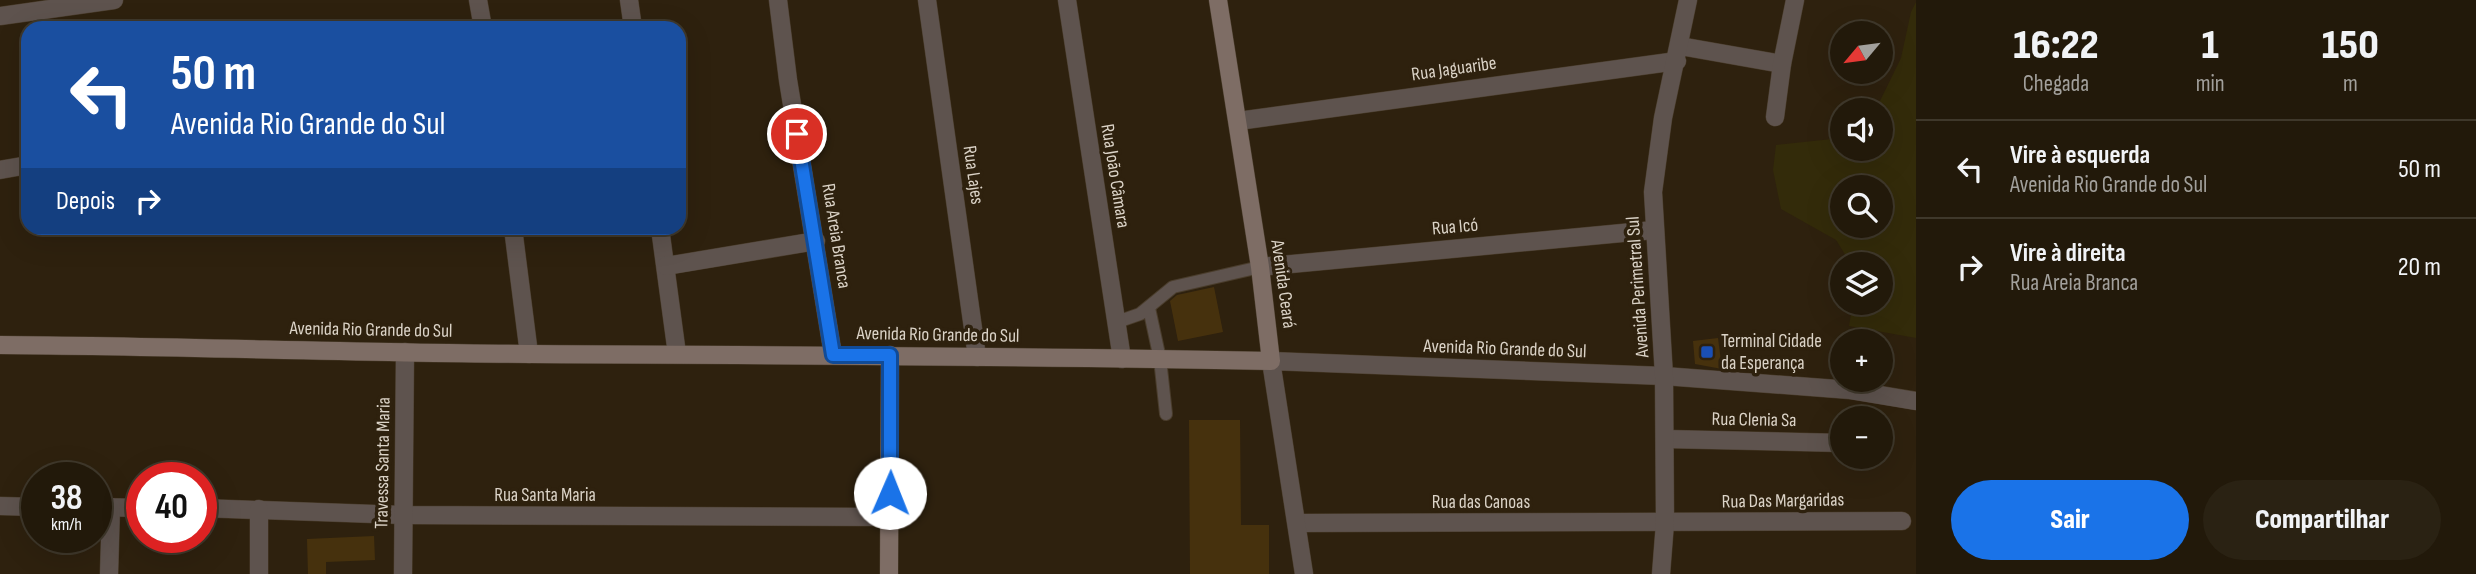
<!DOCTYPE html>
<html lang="pt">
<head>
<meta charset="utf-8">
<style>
	body { margin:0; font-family:"Sofia Sans Condensed",sans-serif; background:#2a2213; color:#f1f3f6; height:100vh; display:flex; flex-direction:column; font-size:26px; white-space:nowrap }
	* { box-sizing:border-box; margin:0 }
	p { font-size:23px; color:#a2a09c }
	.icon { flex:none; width:38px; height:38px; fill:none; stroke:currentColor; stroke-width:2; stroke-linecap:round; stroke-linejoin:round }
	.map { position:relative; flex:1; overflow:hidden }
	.details { display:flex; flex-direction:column; background:#22190a; width:560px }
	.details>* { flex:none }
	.guide { position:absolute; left:21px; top:21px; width:665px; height:214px; border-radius:21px; box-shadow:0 7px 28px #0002,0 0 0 2px #3f382b; background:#1a4fa0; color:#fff; overflow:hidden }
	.needle { width:46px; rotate:241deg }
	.buttons { position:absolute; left:1830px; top:21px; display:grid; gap:14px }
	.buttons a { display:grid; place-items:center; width:63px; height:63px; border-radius:50%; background:#22190a; box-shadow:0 7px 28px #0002,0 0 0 2px #3f382b; font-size:35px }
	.speed { position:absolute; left:21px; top:462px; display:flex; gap:14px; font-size:35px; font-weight:700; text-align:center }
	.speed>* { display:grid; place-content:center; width:91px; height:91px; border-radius:50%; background:#22190a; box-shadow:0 7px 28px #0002,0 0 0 2px #3f382b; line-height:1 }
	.speed small { font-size:18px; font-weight:400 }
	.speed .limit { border:10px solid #d22; background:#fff; color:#111 }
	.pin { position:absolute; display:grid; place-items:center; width:60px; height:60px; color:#fff; margin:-30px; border:4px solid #fff; border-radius:50%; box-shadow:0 2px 7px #0007 }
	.me { position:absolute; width:77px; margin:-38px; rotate:1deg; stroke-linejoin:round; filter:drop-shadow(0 0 5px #0008) }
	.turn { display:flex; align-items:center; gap:24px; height:147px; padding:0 35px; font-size:32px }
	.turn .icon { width:91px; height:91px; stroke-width:2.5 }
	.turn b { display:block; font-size:49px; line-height:60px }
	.then { display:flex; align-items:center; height:66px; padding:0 35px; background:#0003; gap:14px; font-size:26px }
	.eta { display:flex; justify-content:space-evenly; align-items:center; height:119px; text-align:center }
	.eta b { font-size:42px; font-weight:800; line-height:49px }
	.button { display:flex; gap:14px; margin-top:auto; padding:14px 35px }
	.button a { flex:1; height:80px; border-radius:42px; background:#1a73e8; color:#fff; font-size:28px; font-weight:800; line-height:80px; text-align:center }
	.button a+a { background:#2a2213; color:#f1f3f6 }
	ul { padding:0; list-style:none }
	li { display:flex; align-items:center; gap:21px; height:98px; padding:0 35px; border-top:2px solid #3f382b }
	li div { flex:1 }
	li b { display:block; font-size:26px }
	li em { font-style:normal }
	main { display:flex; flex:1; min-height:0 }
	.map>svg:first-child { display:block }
</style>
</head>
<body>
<main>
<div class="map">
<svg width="1916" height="574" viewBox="0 0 1916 574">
	<rect width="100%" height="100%" fill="#2e210e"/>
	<path fill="#332b0a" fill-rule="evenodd" d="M1916 2V338L1849 326 1853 303H1881V264H1851L1836 240 1781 209 1773 170 1776 145 1832 139 1843 131V149H1881V110H1871L1878 105 1901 58 1911 12ZM1881 187V226H1843V187Z"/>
	<g fill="#46310d">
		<path d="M1214 287 1223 332 1178 341 1170 301 1177 295Z"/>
		<path d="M1718 338 1722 369 1695 364 1693 341Z"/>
		<path d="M1189 420H1240L1241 525H1269V574H1190Z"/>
		<path d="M374 536 375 560 326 562V574H308L307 539Z"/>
	</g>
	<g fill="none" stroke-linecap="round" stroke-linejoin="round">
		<g stroke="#4a3d2c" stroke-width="14">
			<g id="lane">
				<path d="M1149 308 1160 359 1166 414"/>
				<path d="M1117 322 1140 314 1173 287 1260 267"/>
			</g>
		</g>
		<g stroke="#4a3d2c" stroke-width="19">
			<g id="street">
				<path d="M478 0 483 28"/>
				<path d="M629 0 633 28"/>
				<path d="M778 0 788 80 833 355"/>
				<path d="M927 0 977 357"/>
				<path d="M1067 0 1122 359"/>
				<path d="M0 16 114 0"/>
				<path d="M1680 46 1782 64"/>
				<path d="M1775 117 1782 64 1795 0"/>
				<path d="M1238 121 1677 61"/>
				<path d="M0 170 28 165"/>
				<path d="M513 228 529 354"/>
				<path d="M660 228 677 354"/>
				<path d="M666 266 816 241"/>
				<path d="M1260 267 1654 230"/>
				<path d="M1665 439 1843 443"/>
				<path d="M0 506 37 507"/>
				<path d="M96 507 142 508"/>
				<path d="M201 508 403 515 889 517"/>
				<path d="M1298 523 1902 521"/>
				<path d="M109 574 111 507"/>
				<path d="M259 574V509"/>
				<path d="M403 574 405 352"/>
				<path d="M1304 574 1271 361 1664 376 1850 390 1916 401"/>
				<path d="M1661 574 1665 523 1664 376 1653 192 1663 118 1688 0"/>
			</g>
		</g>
		<g stroke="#4a3d2c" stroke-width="19">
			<g id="secondary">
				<path d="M0 345C177 346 353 353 530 354 777 355 1024 356 1271 361L1260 267 1218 0"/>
				<path d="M889 574 890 355"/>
			</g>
		</g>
		<use href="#lane" stroke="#5e534e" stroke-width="12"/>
		<use href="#street" stroke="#5e534e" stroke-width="18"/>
		<use href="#secondary" stroke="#7e6d65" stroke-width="18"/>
	</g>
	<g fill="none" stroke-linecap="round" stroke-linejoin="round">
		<g stroke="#114b97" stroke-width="18">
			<path id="route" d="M797 134 833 355H890V493"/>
		</g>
		<use href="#route" stroke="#1a73e8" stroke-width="12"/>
	</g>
	<rect fill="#1a4fb4" stroke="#2e210e" stroke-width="2.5" x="1700" y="345" width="14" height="14" rx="3.5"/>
	<g text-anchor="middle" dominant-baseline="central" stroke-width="7" stroke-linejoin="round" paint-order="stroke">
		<g font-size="19" fill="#dbd3c7" stroke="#2e210e">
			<text transform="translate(1454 69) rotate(-8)">Rua Jaguaribe</text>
			<text transform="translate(973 175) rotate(82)">Rua Lajes</text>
			<text transform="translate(1115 176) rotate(81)">Rua João Câmara</text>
			<text transform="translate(1455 227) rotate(-5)">Rua Icó</text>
			<text transform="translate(836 236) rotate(81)">Rua Areia Branca</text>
			<text transform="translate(1283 284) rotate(82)">Avenida Ceará</text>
			<text transform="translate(1638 287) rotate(-94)">Avenida Perimetral Sul</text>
			<text transform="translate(371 330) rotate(1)">Avenida Rio Grande do Sul</text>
			<text transform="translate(938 335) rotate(1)">Avenida Rio Grande do Sul</text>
			<text transform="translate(1505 349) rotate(2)">Avenida Rio Grande do Sul</text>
			<text transform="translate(1754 420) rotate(1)">Rua Clenia Sa</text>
			<text transform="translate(383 463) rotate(-89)">Travessa Santa Maria</text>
			<text x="545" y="495">Rua Santa Maria</text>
			<text transform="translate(1783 501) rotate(-1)">Rua Das Margaridas</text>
			<text x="1481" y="502">Rua das Canoas</text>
		</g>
		<g font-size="19" fill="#dbd3c7" stroke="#2e210e" text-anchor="start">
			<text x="1721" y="341">Terminal Cidade<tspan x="1721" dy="22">da Esperança</tspan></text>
		</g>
	</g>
</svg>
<div class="buttons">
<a><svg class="needle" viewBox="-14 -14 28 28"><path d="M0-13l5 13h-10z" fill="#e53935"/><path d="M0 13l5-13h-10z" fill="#a2a09c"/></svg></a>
<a><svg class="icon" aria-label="sound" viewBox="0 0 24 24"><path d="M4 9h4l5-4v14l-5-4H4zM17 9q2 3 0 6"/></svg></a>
<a><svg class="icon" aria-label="search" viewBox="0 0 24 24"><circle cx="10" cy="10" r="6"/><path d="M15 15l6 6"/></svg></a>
<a><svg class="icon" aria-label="layers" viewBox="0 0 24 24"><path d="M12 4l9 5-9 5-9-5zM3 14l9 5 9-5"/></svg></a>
<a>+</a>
<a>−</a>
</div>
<div class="speed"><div>38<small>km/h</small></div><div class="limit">40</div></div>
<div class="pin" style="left:797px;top:134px;background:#d93025"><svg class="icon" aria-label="arrive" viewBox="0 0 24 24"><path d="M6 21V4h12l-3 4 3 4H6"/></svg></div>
<svg class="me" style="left:890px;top:493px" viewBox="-20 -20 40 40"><circle r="19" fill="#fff"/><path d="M0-13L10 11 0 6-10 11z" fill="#1a73e8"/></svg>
<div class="guide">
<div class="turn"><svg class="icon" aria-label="left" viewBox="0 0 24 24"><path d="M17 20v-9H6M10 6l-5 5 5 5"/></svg><div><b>50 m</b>Avenida Rio Grande do Sul</div></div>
<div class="then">Depois<svg class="icon" aria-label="right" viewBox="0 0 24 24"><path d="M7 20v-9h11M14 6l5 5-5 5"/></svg></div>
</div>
</div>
<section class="details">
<div class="eta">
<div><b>16:22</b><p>Chegada</p></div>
<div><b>1</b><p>min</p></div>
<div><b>150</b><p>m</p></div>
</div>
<ul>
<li><svg class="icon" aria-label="left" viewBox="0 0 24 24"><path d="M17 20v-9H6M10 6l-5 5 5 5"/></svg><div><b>Vire à esquerda</b><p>Avenida Rio Grande do Sul</p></div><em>50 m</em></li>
<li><svg class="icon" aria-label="right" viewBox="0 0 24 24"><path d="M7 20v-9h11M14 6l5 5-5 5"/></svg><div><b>Vire à direita</b><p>Rua Areia Branca</p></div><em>20 m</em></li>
</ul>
<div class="button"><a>Sair</a><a>Compartilhar</a></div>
</section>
</main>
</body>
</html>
